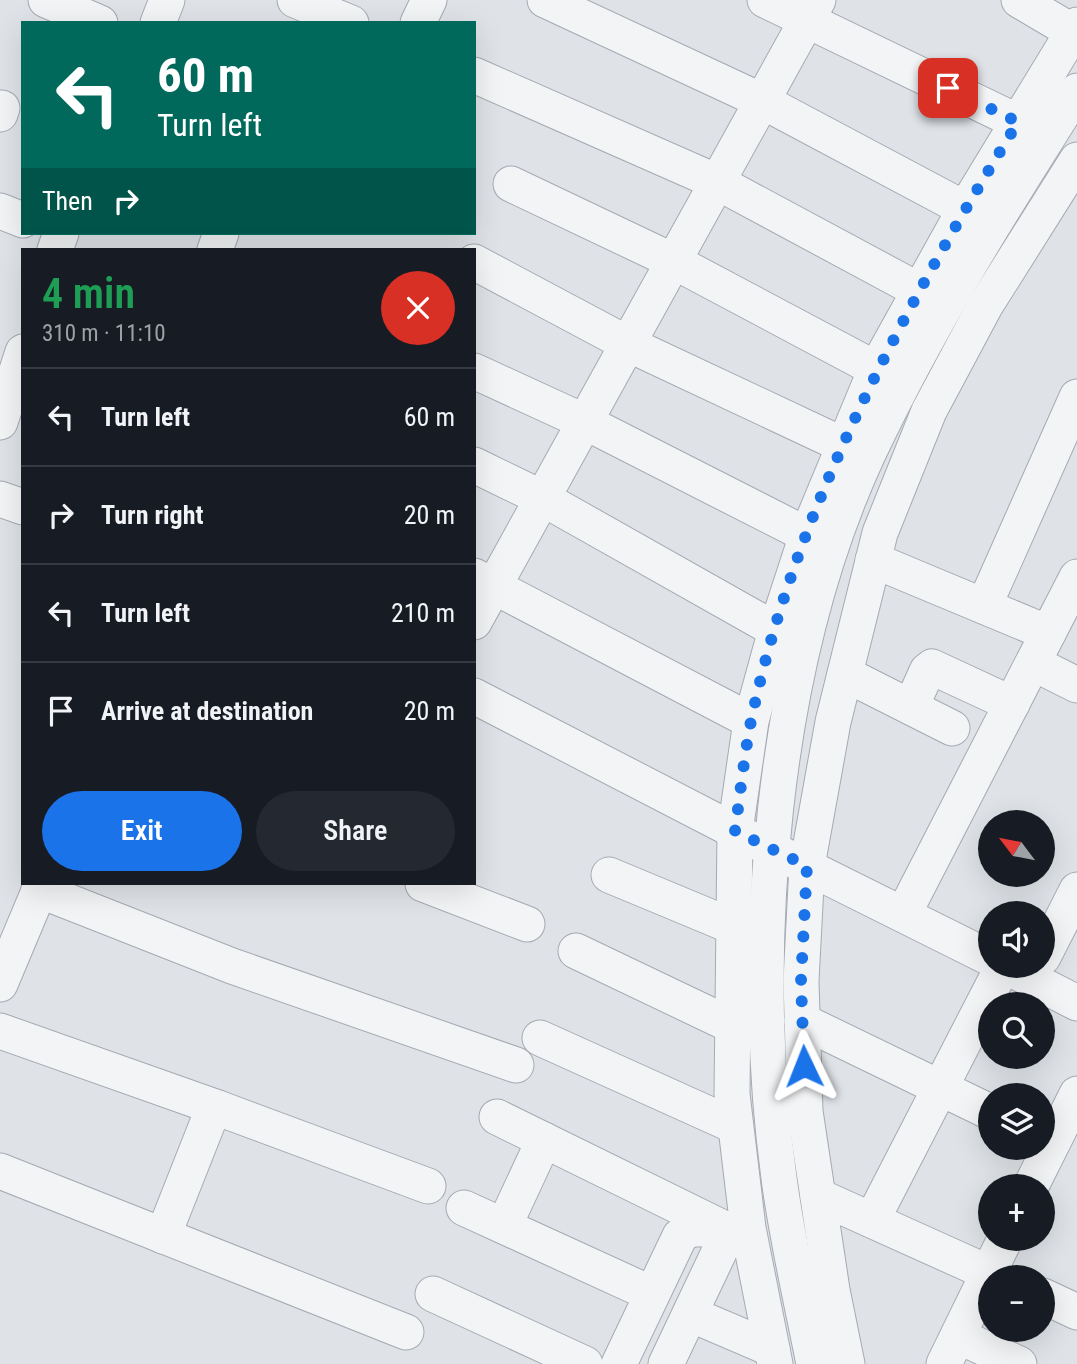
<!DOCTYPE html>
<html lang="en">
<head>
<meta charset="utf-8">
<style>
	body { margin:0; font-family:"Roboto Condensed",sans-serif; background:#242831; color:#f1f3f6; height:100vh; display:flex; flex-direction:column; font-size:26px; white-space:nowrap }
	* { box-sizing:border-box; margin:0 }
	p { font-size:23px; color:#9ea1a6 }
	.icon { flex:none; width:38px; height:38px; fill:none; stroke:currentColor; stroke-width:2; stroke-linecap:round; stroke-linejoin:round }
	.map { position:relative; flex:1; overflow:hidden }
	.sheet { position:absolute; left:21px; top:248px; width:455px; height:637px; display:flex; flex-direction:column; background:#171b24; border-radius:0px; box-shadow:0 7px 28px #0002 }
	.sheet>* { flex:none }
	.top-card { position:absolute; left:21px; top:21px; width:455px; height:214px; border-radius:0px; box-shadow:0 7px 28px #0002; background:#00695c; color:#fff; overflow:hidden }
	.needle { width:46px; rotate:302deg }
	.buttons { position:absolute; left:978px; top:810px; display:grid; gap:14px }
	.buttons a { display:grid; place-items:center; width:77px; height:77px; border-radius:50%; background:#171b24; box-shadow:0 7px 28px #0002; font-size:35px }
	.pin { position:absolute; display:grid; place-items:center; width:60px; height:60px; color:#fff; margin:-30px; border-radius:14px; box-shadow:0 4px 10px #0006 }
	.me { position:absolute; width:77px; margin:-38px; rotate:358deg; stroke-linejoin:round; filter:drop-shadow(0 0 5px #0008) }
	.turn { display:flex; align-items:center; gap:24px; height:147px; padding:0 21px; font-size:32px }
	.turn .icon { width:91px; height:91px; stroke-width:2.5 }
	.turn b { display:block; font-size:49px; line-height:60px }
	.then { display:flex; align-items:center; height:66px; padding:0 21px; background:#0003; gap:14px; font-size:26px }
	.round { display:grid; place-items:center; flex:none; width:74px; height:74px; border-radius:37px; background:#242831 }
	.summary { display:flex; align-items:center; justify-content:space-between; height:119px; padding:0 21px }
	h1 { font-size:42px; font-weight:600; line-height:52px; color:#1e9e55 }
	.cta { display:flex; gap:14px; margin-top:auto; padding:14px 21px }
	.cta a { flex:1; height:80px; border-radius:42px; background:#1a73e8; color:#fff; font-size:28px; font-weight:600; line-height:80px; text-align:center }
	.cta a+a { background:#242831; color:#f1f3f6 }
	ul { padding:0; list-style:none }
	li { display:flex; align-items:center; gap:21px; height:98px; padding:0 21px; border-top:2px solid #363941 }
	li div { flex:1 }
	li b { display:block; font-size:26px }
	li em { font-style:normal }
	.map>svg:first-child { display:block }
</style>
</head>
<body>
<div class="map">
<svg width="1077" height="1364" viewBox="0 0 1077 1364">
	<rect width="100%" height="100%" fill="#dfe3e8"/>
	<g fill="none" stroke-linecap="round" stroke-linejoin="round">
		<g stroke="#a5aab2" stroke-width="37">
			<g id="minor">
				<path d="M46 0 100 23"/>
				<path d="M295 0 351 23"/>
				<path d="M545 0 762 101 965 209"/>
				<path d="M765 0 1018 122"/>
				<path d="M1019 0 1073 32"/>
				<path d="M158 23 167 0"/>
				<path d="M418 23 429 0"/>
				<path d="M474 75 717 182 918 290"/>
				<path d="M0 114 2 108"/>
				<path d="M511 184 673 261 876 369"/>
				<path d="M0 211 23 220"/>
				<path d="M55 250 61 233"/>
				<path d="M215 250 221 233"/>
				<path d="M474 262 628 344 843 445"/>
				<path d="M474 371 585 422 807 535"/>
				<path d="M0 422 23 352"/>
				<path d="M474 465 542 498 776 630"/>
				<path d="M0 499 23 507"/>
				<path d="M873 560 1048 633"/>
				<path d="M474 576 751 721"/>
				<path d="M984 606 1077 397"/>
				<path d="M474 622 818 0"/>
				<path d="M1033 663 1077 685"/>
				<path d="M845 674 952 728"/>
				<path d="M474 696 735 831 990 958"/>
				<path d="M911 707 927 671 932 667 1012 704"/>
				<path d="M609 875 734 927"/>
				<path d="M423 884 527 924"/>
				<path d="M39 890 232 966 516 1065"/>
				<path d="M904 913 1077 577"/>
				<path d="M576 951 733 1026"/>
				<path d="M1043 957 1077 890"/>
				<path d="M1005 966 1077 1003"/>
				<path d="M0 984 42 884"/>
				<path d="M802 1021 990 1112"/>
				<path d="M0 1031 218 1108"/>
				<path d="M540 1038 735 1126"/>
				<path d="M497 1117 725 1229"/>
				<path d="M0 1171 406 1332"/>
				<path d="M1031 1186 1077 1094"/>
				<path d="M818 1196 1000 1278"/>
				<path d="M464 1208 652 1294"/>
				<path d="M872 1220 1003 966"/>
				<path d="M504 1226 544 1140"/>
				<path d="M163 1236 210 1117 218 1108 428 1186"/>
				<path d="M433 1294 585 1364"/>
				<path d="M1043 1296 1077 1312"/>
				<path d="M690 1314 772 1349"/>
				<path d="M958 1336 1019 1364"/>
				<path d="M619 1364 680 1236 690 1229H728"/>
				<path d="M666 1364 730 1229"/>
				<path d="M775 1364 748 1228 732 1094 735 831 751 721 776 630 807 535 876 369 965 209 1077 25"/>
				<path d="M814 1364C802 1302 787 1240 779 1178 748 952 771 663 868 454 927 328 1002 209 1077 91"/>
				<path d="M847 1364 832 1290 805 1111 801 981 807 866 833 722 880 533 929 411 985 306 1077 160"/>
				<path d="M944 1364 1005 1239"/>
			</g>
		</g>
		<use href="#minor" stroke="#f2f4f6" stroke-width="35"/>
	</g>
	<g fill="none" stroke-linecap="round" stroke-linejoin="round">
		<path stroke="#1a73e8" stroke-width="12" stroke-dasharray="0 21.6" d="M804 1066 801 981 807 866 735 831C740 795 744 757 751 721 797 504 904 308 1018 122L948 88"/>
	</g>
</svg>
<div class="buttons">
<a><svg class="needle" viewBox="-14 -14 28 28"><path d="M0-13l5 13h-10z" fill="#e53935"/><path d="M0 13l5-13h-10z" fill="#9ea1a6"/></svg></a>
<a><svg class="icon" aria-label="sound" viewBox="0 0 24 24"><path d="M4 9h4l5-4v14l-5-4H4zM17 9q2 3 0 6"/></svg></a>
<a><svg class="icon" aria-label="search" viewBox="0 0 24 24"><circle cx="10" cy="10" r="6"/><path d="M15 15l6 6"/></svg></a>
<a><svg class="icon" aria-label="layers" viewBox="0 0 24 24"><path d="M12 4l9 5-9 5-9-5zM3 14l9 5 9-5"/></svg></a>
<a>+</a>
<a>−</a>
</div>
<div class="pin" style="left:948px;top:88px;background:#d93025"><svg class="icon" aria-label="arrive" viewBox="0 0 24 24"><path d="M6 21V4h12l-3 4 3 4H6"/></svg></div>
<svg class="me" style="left:804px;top:1066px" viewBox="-20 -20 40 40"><path d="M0-17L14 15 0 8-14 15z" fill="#1a73e8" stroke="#fff" stroke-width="4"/></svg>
<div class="top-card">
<div class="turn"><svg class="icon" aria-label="left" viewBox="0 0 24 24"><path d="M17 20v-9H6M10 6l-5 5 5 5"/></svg><div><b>60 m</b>Turn left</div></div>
<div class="then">Then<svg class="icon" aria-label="right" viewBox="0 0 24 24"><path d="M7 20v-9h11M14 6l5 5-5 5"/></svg></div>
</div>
<section class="sheet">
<div class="summary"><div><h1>4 min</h1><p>310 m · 11:10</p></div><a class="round" style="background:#d93025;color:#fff"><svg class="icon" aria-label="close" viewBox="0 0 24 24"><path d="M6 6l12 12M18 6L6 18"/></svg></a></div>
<ul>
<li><svg class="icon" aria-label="left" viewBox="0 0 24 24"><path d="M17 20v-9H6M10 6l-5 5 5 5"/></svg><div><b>Turn left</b></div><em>60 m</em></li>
<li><svg class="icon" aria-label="right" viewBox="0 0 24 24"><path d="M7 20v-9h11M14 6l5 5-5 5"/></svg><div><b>Turn right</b></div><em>20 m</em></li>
<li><svg class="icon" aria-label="left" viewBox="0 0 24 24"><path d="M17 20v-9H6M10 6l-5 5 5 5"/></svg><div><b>Turn left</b></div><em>210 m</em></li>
<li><svg class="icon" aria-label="arrive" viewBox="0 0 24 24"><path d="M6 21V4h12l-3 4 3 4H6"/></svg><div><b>Arrive at destination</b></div><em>20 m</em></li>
</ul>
<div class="cta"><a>Exit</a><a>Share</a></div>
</section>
</div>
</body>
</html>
